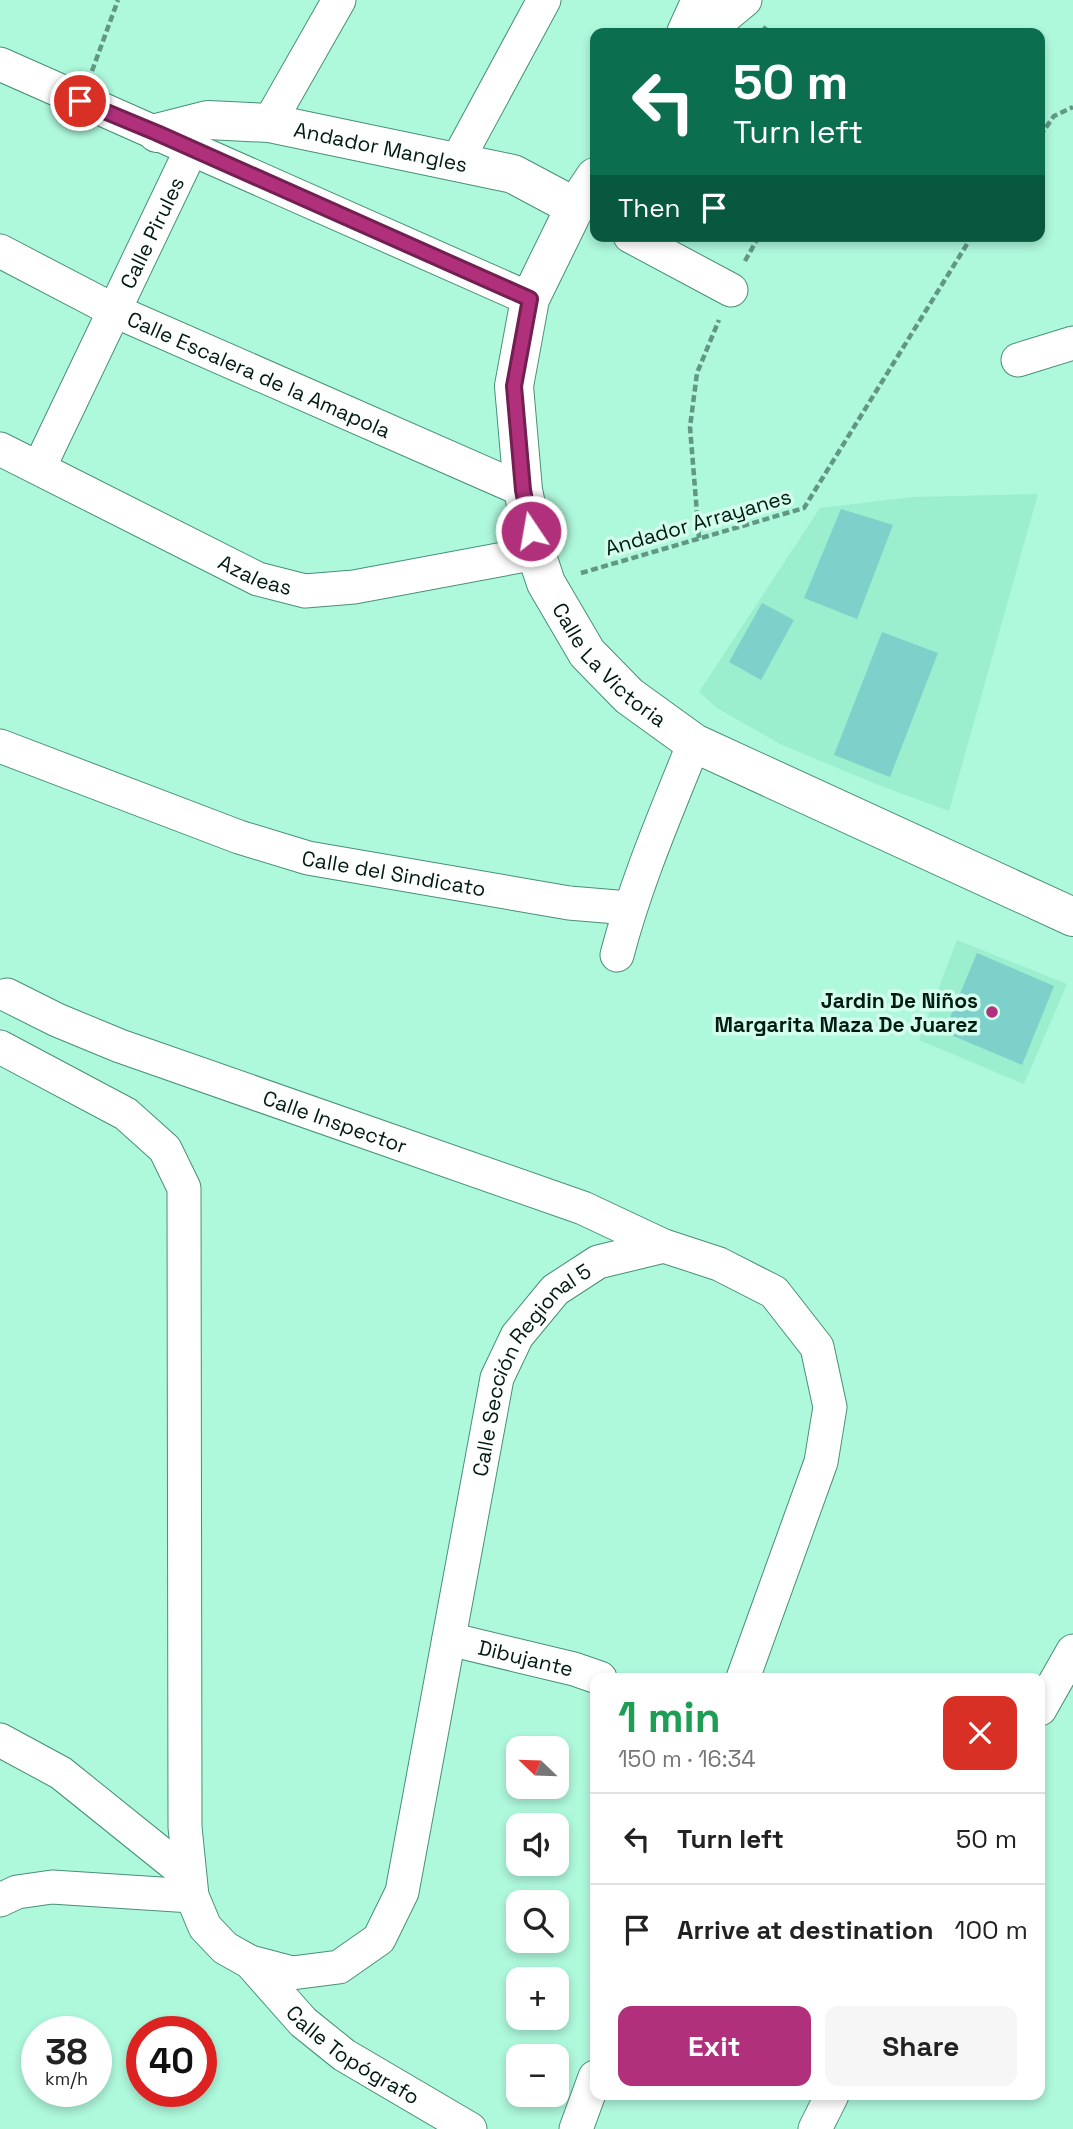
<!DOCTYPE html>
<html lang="en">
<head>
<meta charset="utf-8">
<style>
	body { margin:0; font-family:"Space Grotesk",sans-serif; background:#f6f6f6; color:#222; height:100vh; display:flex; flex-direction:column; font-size:26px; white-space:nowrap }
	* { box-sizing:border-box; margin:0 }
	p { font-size:23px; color:#767676 }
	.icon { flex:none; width:38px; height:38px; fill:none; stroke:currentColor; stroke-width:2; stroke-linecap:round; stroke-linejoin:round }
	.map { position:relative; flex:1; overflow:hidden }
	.panel { position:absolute; left:590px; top:1673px; width:455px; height:427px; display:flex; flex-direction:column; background:#fff; border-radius:14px; box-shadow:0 4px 10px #0003 }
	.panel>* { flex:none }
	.hud { position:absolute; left:590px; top:28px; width:455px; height:214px; border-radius:14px; box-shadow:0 4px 10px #0003; background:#0b6e4f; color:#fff; overflow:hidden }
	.needle { width:46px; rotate:293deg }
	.buttons { position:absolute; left:506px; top:1736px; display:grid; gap:14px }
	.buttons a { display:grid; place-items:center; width:63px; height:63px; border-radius:14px; background:#fff; box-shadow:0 4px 10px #0003; font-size:35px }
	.speed { position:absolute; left:21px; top:2016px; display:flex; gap:14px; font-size:35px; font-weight:700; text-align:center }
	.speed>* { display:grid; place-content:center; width:91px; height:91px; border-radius:50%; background:#fff; box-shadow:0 4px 10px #0003; line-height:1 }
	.speed small { font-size:18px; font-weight:400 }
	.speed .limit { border:10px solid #d22; background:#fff; color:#111 }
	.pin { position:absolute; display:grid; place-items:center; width:60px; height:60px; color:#fff; margin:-30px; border:4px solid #fff; border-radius:50%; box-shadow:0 2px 7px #0007 }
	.me { position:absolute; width:77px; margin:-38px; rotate:348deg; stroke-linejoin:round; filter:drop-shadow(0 0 5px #0008) }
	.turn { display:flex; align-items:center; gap:24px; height:147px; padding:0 28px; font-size:32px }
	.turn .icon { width:91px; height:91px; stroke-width:2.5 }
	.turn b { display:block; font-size:49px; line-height:60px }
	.then { display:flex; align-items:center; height:66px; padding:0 28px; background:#0003; gap:14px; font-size:26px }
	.round { display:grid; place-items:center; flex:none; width:74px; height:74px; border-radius:14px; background:#f6f6f6 }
	.summary { display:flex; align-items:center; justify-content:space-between; height:119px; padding:0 28px }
	h1 { font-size:42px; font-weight:800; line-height:52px; color:#1e9e55 }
	.action { display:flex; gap:14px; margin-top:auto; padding:14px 28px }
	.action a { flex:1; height:80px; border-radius:14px; background:#b0307c; color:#fff; font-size:28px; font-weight:800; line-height:80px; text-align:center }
	.action a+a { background:#f6f6f6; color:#222 }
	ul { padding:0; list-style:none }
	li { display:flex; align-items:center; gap:21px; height:91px; padding:0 28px; border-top:2px solid #e0e0e0 }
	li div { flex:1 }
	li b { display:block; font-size:26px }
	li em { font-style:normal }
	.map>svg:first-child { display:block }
</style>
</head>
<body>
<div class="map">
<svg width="1073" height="2129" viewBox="0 0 1073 2129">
	<rect width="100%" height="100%" fill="#aef8dc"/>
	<g fill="#9beece">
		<path d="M1038 494 949 811 876 784 780 744 717 708 699 692 820 508 913 497Z"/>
		<path d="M957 940 1067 984 1024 1084 919 1040Z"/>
	</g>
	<g fill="#7dd1ca">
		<path d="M841 509 893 525 857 619 804 598Z"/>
		<path d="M762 603 794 620 761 680 729 662Z"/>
		<path d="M882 632 938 653 890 777 834 755Z"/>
		<path d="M977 953 1054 986 1022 1065 944 1032Z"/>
	</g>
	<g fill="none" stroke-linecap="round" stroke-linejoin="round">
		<g stroke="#489077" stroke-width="35">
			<g id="street">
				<path d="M705 33 745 0"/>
				<path d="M0 64 530 299"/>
				<path d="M269 123 339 0"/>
				<path d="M457 161 544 0"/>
				<path d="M630 236 731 290"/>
				<path id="s1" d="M0 251 115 311 523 490"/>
				<path d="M1018 360 1073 343"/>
				<path id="s2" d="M0 449 258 579 305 591 354 587 536 553"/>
				<path id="s3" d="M39 468 191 150"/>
				<path id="s4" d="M0 746 239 837 308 858 569 903 629 908"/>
				<path d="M617 955C636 882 666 813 694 743"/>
				<path id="s5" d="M7 995 57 1020 120 1046 583 1208 664 1246 719 1264 774 1292 817 1347 830 1407 821 1462 743 1678"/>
				<path id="s6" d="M0 1047 126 1114 165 1149 184 1188 185 1827 192 1896 205 1927 225 1948 250 1962 292 1973 339 1967 379 1939 402 1892 497 1378 517 1336 555 1290 598 1262 664 1246"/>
				<path id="s7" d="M449 1639 574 1669 600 1678"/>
				<path d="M1040 1709 1073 1651"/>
				<path d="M0 1740 61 1773 189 1876"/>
				<path d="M0 1900 17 1892 52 1887 192 1896"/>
				<path id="s8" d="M250 1962 303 2022 344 2055 470 2129"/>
				<path d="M576 2129 595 2077"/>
				<path d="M815 2129 832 2095"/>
			</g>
		</g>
		<g stroke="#489077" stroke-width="40">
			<g id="secondary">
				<path d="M686 33 701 0"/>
				<path id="s9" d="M157 133 208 120 269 123 513 174 575 207"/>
				<path id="s10" d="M595 177 575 207 530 299 514 386 523 490 536 553 546 583 587 653 629 696 694 743 1073 917"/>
			</g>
		</g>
		<g stroke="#619783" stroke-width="4.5" stroke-dasharray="7 3.5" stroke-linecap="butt">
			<path d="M763 27 771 33"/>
			<path d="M92 71 118 0"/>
			<path d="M1040 136 1054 116 1073 107"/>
			<path d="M745 261 759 236"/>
			<path d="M699 538 690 427 697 373 719 320"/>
			<path d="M581 573 804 508 972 236"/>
		</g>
		<use href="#street" stroke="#fff" stroke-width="33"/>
		<use href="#secondary" stroke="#fff" stroke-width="38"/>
	</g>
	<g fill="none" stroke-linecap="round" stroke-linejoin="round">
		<g stroke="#721f51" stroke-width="18">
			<path id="route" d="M80 101 157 133 530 299 514 386 523 490 531 531"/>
		</g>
		<use href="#route" stroke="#b0307c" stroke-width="12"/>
	</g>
	<circle fill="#b0307c" stroke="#d3feed" stroke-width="2.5" cx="992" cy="1012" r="7"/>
	<g text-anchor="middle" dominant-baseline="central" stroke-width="7" stroke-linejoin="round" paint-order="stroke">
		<g font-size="21" fill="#001c12" stroke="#d3feed">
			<text stroke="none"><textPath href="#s9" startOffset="228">Andador Mangles</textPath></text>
			<text stroke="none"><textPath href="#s3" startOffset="261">Calle Pirules</textPath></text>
			<text stroke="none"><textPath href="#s1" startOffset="287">Calle Escalera de la Amapola</textPath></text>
			<text transform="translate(698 522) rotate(-16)">Andador Arrayanes</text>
			<text stroke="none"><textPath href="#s2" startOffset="285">Azaleas</textPath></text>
			<text stroke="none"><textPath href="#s10" startOffset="532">Calle La Victoria</textPath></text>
			<text stroke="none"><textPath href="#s4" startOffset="415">Calle del Sindicato</textPath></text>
			<text stroke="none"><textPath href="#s5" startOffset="352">Calle Inspector</textPath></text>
			<text stroke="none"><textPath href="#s6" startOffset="1776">Calle Sección Regional 5</textPath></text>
			<text stroke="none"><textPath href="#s7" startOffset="79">Dibujante</textPath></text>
			<text stroke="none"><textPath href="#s8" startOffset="140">Calle Topógrafo</textPath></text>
		</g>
		<g font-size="21" font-weight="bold" fill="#001c12" stroke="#d3feed" text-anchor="end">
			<text x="978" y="1000">Jardin De Niños<tspan x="978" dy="24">Margarita Maza De Juarez</tspan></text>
		</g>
	</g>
</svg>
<div class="buttons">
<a><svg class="needle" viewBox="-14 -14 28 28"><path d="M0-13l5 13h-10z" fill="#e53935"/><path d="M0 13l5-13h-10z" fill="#767676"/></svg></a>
<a><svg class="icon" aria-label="sound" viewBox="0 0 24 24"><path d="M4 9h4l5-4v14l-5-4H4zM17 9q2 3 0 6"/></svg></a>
<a><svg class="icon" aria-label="search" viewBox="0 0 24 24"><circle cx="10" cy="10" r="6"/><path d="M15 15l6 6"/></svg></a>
<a>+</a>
<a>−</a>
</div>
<div class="speed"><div>38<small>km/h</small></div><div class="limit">40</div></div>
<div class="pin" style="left:80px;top:101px;background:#d93025"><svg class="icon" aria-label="arrive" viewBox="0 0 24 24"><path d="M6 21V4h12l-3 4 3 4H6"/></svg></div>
<svg class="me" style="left:531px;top:531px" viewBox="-20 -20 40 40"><circle r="17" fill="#b0307c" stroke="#fff" stroke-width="3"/><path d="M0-11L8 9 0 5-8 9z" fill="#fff"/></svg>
<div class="hud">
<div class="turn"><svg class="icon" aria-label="left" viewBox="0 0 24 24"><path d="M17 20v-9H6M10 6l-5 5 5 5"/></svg><div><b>50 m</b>Turn left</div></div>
<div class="then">Then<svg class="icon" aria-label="arrive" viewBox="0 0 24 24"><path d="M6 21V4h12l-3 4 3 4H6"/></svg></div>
</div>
<section class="panel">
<div class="summary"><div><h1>1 min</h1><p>150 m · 16:34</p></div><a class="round" style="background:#d93025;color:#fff"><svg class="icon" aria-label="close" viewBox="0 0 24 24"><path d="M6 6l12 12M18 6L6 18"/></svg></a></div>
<ul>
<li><svg class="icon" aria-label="left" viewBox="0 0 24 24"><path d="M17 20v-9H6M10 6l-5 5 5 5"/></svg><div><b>Turn left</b></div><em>50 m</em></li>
<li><svg class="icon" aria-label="arrive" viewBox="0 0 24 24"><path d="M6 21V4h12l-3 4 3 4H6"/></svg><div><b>Arrive at destination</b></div><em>100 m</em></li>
</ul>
<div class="action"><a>Exit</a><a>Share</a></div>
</section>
</div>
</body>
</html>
